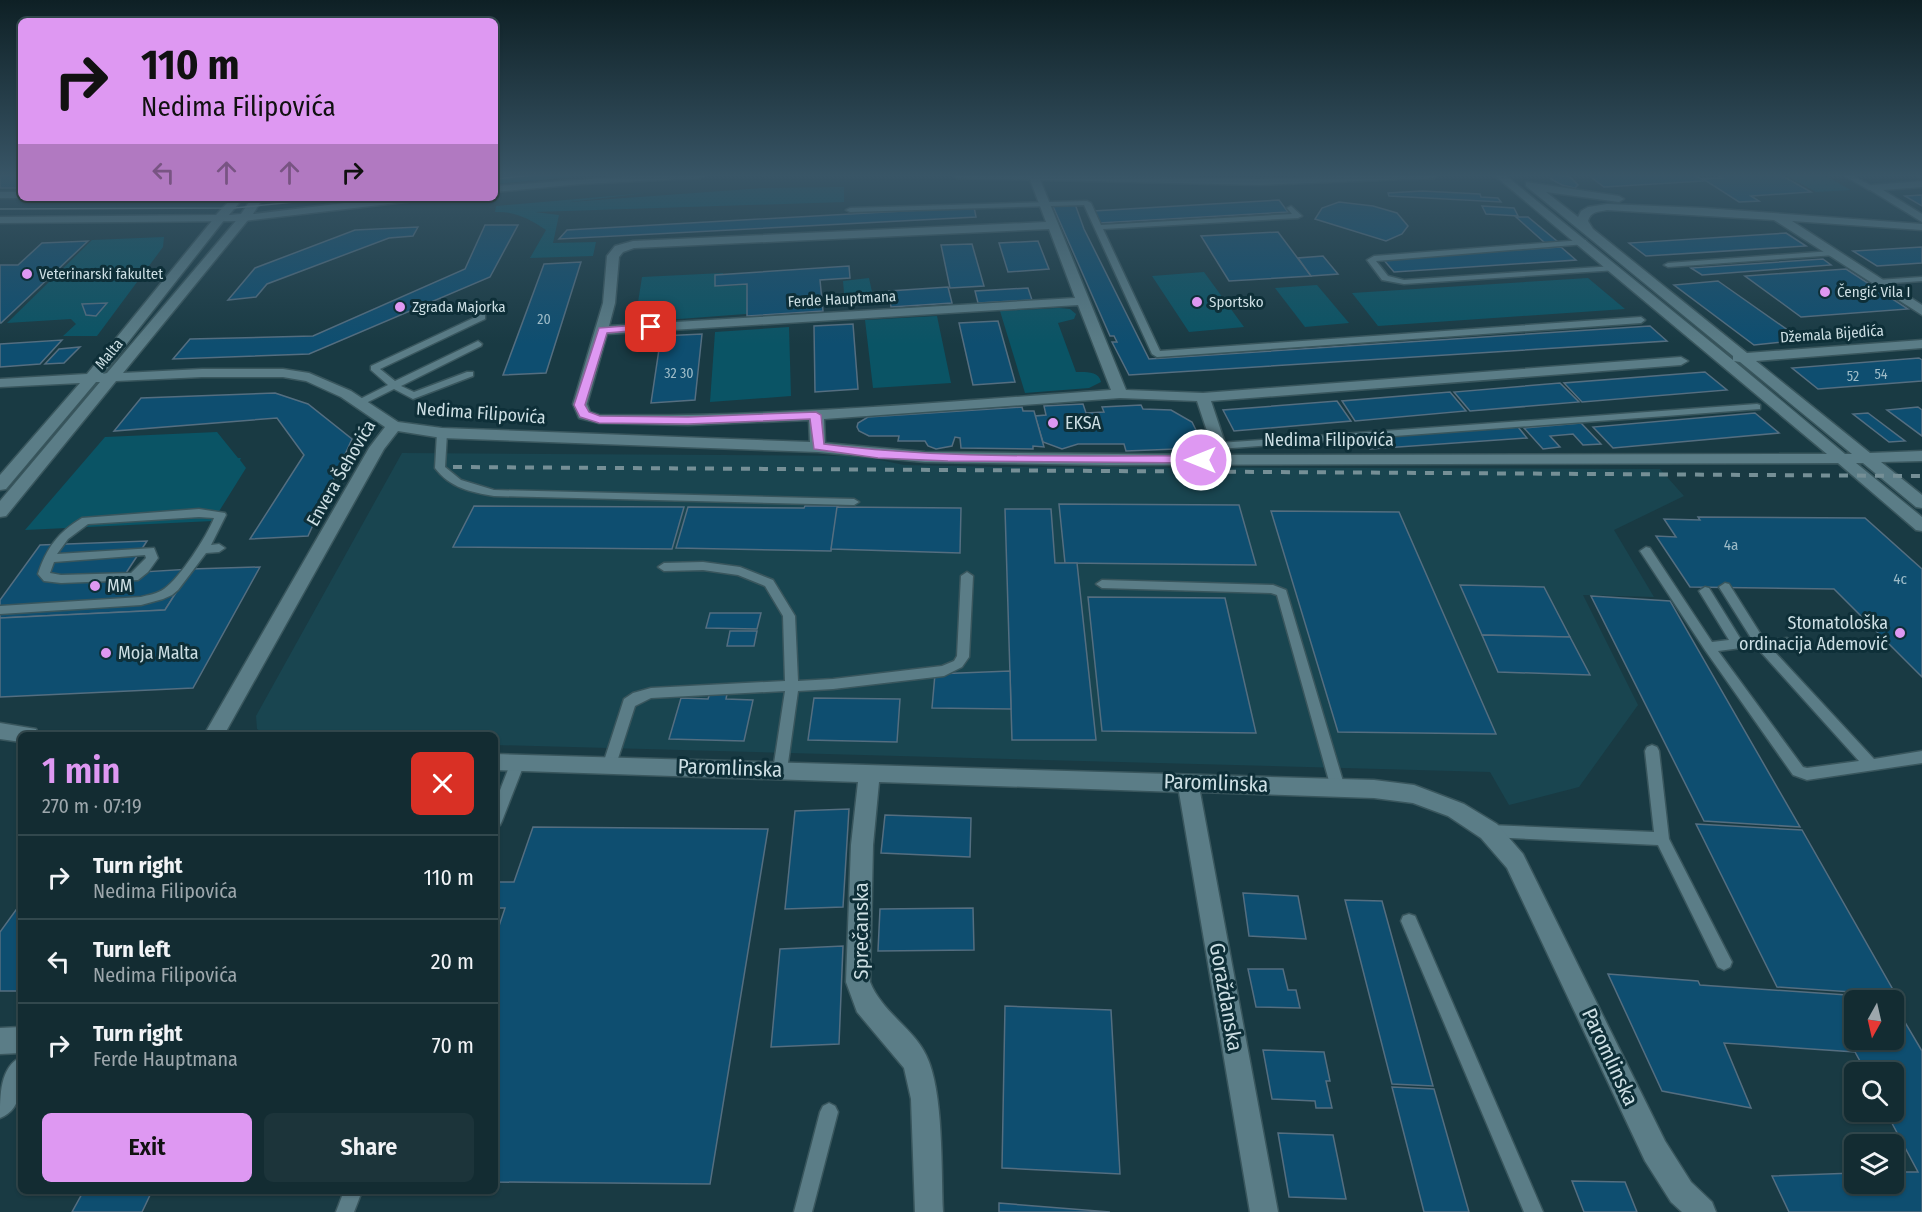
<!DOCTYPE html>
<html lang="en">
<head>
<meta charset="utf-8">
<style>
	body { margin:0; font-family:"Fira Sans Condensed",sans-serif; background:#1c343a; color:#f1f3f6; height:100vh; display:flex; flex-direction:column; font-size:22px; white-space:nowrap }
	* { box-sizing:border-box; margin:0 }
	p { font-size:20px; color:#9da7ac }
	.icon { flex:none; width:33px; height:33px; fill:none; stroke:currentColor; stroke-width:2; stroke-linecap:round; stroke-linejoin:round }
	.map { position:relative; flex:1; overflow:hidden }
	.sheet { position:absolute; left:18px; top:732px; width:480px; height:462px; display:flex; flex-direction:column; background:#132c32; border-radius:9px; box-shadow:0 2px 4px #0004,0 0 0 2px #32484d }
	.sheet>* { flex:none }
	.hud { position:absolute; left:18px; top:18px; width:480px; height:183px; border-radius:9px; box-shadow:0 2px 4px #0004,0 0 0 2px #32484d; background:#de98f2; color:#111; overflow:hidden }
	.needle { width:39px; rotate:188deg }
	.buttons { position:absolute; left:1844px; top:990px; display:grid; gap:12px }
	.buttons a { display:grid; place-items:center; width:60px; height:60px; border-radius:9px; background:#132c32; box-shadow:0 2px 4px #0004,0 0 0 2px #32484d; font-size:30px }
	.pin { position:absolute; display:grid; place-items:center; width:51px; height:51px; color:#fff; margin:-26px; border-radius:12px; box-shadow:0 3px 9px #0006 }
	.me { position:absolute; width:66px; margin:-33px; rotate:270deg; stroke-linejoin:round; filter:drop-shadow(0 0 4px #0008) }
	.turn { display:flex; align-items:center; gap:21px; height:126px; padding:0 24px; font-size:27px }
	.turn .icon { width:78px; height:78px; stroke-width:2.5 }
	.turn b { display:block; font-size:42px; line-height:51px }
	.lanes { display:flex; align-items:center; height:57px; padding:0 24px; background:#0003; justify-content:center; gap:30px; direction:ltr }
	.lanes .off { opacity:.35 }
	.round { display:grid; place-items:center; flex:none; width:63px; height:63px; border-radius:9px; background:#1c343a }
	.summary { display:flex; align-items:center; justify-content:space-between; height:102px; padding:0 24px }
	h1 { font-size:36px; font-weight:600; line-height:45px; color:#de98f2 }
	.primary-button { display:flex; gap:12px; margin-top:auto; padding:12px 24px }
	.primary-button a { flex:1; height:69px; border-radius:9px; background:#de98f2; color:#111; font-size:24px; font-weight:600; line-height:69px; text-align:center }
	.primary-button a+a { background:#1c343a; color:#f1f3f6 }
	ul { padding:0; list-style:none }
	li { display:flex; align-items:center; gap:18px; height:84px; padding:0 24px; border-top:2px solid #32484d }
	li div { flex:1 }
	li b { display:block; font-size:22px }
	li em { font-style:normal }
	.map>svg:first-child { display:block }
</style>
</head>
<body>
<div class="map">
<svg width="1922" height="1212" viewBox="0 0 1922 1212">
	<rect width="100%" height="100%" fill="#193a43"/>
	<path fill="#194550" d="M402 453 861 456 904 465 999 467 1660 469 1684 496 1614 530 1654 597 1583 595 1638 705 1579 787 1509 805 1490 772 495 745V735H266L257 729 256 716Z"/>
	<g fill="#0a5465">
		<path d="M495 175H595L495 184Z"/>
		<path d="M1785 175H1824L1851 190 1816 192Z"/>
		<path d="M844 187V202L535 212 559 215 553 243 596 242 593 256 530 258 546 230C530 219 515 211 495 212L496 206 646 193 570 202 763 188Z"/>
		<path d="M164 237 163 247 97 336H63L76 324 71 319 7 323 92 240Z"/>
		<path d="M1204 272 1244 327 1189 332 1152 276Z"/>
		<path d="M723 273 724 286 759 284V313L639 322 636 315 642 277Z"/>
		<path d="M869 278 874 301 845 305 843 281Z"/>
		<path d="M1588 278 1625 309 1378 326 1352 293Z"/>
		<path d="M1317 285 1349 323 1305 327 1275 288Z"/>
		<path d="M1059 308 1070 309 1076 314 1074 319 1058 323 1076 372C1086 372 1099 371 1101 382L1089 388 1025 393 1000 311Z"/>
		<path d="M937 316 951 383 873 388 865 320Z"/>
		<path d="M789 327 791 396 710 402 715 332Z"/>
		<path d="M217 432 238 458H241L240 460 246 468 213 521 25 530 105 437Z"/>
	</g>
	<g fill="#0e4e70" stroke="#546e80" stroke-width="1.5">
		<path d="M3 175H21V188H0V176Z"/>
		<path d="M1554 175 1569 176 1578 185 1575 188 1562 185 1551 179Z"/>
		<path d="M1588 175H1695L1705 181 1604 187Z"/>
		<path d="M1717 175H1781L1811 192 1751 196 1759 201 1739 202 1703 179 1722 178Z"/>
		<path d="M1422 191 1480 194 1481 197 1498 198 1501 202 1389 196 1388 193Z"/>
		<path d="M1922 195V206L1905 196Z"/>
		<path d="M1279 200 1288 212 1099 223 1093 211Z"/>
		<path d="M1339 202 1373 206 1397 213 1408 226 1402 234 1386 241 1315 219 1322 208Z"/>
		<path d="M1052 204H1075L1084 229 1149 359 1650 326 1667 341 1129 375 1112 342H1117L1114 336H1110Z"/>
		<path d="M1482 206 1514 208 1518 216 1486 214Z"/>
		<path d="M974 207 976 217 559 239 567 230Z"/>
		<path d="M1516 217H1528L1558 242 1545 243Z"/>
		<path d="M485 225H518L490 277 309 354 173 359 190 339 313 336 465 269Z"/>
		<path d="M418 227 413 236 389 238 267 284 256 297 228 300 255 268 355 230Z"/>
		<path d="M1278 232 1311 276 1229 281 1201 236Z"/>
		<path d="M1786 233 1806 246 1646 256 1629 243Z"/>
		<path d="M88 241 1 323H0V265H18L42 243Z"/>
		<path d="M1038 241 1049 269 1008 272 999 243Z"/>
		<path d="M972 244 984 286 950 288 941 245Z"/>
		<path d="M1561 247 1576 260 1394 272 1382 258Z"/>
		<path d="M1922 247V263L1877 266 1853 251Z"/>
		<path d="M1323 256 1338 274 1311 276 1298 258Z"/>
		<path d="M1823 259 1831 265 1702 275 1691 268Z"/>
		<path d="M581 262 546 373 503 375 544 264Z"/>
		<path d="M849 266 850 278 820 280 823 311 747 316V284L715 286V275Z"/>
		<path d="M1846 269 1908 309 1801 317 1745 276Z"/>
		<path d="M1718 281 1802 340 1754 345 1674 285Z"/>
		<path d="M948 287 952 303 891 307 889 291Z"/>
		<path d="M1028 288 1032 300 978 303 975 291Z"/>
		<path d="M107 303 96 316 86 315 82 304Z"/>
		<path d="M998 321 1015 382 973 385 959 323Z"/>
		<path d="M853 324 858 389 815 392 814 326Z"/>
		<path d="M702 334 695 400 651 403 661 336Z"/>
		<path d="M62 340 40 364 0 367V344Z"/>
		<path d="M80 347 64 363 45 364 59 349Z"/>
		<path d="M1919 358 1922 360V381L1818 389 1792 368Z"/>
		<path d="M1705 372 1727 390 1582 402 1564 383Z"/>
		<path d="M1560 383 1579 402 1470 411 1454 392Z"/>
		<path d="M1450 392 1466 411 1355 421 1342 401Z"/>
		<path d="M275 393 308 404 352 439 308 536 250 539 304 455 277 418 114 431 141 398Z"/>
		<path d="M1337 401 1351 421 1234 431 1223 410Z"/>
		<path d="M1083 404 1086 413 1104 412 1102 407 1141 405 1143 409 1171 410 1192 422 1196 430 1194 438 1188 445 1176 449 1126 451 1124 444H1078L1062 449 1043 442 1035 416 1046 415 1044 406Z"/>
		<path d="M1022 407 1023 411H1034L1044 447 1033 446V449L961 448 960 438 955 437 952 446 936 449 928 446 925 441H898L899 436H869L859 431 857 427 858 423 868 417Z"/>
		<path d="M1918 407 1922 410V436L1887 410Z"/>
		<path d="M1755 413 1779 433 1613 448 1593 427Z"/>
		<path d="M1868 413 1905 441 1889 442 1853 414Z"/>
		<path d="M1581 423 1601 444 1583 445 1573 434 1550 436 1560 447 1543 449 1524 428Z"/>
		<path d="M1518 427 1527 438 1370 449 1363 438Z"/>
		<path d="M1059 504 1239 505 1256 565 1065 563Z"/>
		<path d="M474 506 684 507 672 549 453 547Z"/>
		<path d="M805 506H838L831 551 676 548 688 507 804 508Z"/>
		<path d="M837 507 961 508 960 553 831 549Z"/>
		<path d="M1005 509H1051L1055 563H1077L1096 740H1012Z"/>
		<path d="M1271 511 1399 512 1496 734 1338 732Z"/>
		<path d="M1698 517 1865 518 1922 569V677L1834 589 1690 587 1656 536 1676 537 1664 519 1700 520Z"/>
		<path d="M147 541 126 573 191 569 165 610 0 618V600L40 545Z"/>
		<path d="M260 567 193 688 0 697V618L165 610 191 569Z"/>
		<path d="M1460 585 1544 587 1570 637 1482 635Z"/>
		<path d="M1591 596 1670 601 1800 827 1704 821Z"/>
		<path d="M1088 597 1225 598 1256 733 1102 731Z"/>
		<path d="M710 613H761L757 629 706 628Z"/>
		<path d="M730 631H757L754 646H727Z"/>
		<path d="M1482 635 1570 637 1590 675 1498 672Z"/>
		<path d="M1010 671 1011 709 932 708 935 674Z"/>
		<path d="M710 693 727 694 726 699 753 700 744 741 669 739 681 698 708 699Z"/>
		<path d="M814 698 900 699 897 742 808 740Z"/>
		<path d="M849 809 843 907 785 909 795 811Z"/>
		<path d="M885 815 971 818 970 857 881 853Z"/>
		<path d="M1696 824 1802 830 1896 995 1777 987Z"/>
		<path d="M533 827 768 829 710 1184 495 1182V938L505 908H495V882H514Z"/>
		<path d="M1243 893 1298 896 1306 939 1249 936Z"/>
		<path d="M1345 900 1382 901 1433 1086 1392 1084Z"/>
		<path d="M21 903V991H0V932Z"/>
		<path d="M973 908 974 950 878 951 880 909Z"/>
		<path d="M843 946 839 1044 771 1047 780 949Z"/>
		<path d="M1248 969H1283L1288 990H1296L1300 1008 1256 1007Z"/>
		<path d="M1608 974 1698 981 1700 985 1891 998 1892 1000H1854V1040H1893V1002L1922 1051V1212H1789L1772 1176 1854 1173V1184H1893V1172H1918L1886 1112H1893V1072H1866L1855 1052 1724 1043 1751 1108 1662 1091Z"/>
		<path d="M1005 1006 1111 1010 1120 1174 1002 1168Z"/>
		<path d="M1263 1050 1324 1052 1330 1081H1326L1332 1108H1316L1315 1101 1272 1099Z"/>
		<path d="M1392 1087 1434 1089 1469 1212H1424Z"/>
		<path d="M1278 1133 1333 1135 1346 1199 1289 1197Z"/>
		<path d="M1572 1181 1625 1182 1637 1212H1584Z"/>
		<path d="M152 1191 142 1212H72L83 1192Z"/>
		<path d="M999 1203 1110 1212H999Z"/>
	</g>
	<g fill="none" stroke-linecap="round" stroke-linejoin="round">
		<g stroke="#39565d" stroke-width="3">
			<g id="lane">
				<path d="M1843 175H1851L1876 188 1869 190Z"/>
				<path d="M1916 175H1922V178Z"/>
				<path d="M1087 201 1091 203 1101 225 1292 214 1287 208 1291 206 1302 216 1298 218 1103 229 1160 351 1641 317 1645 320 1641 323 1157 357 1152 354 1084 205 850 212 846 210 850 208Z"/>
				<path d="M1583 240H1586V244L1376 261 1388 276 1404 280 1614 266H1617V270L1404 284 1382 280 1367 260 1374 256Z"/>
				<path d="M1832 251 1836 253 1835 255 1668 267 1664 265 1668 263Z"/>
				<path d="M1922 277V281L1878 284 1874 282 1878 280Z"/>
				<path d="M482 314 485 315V319L380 369 395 381 478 341 482 344 481 346 401 386 414 392 467 372H473V376L413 399 394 389 362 405H356V401L388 385 371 370V366Z"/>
				<path d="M1757 404 1760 405V409L1219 449 1214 446 1219 443Z"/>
				<path d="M442 430 447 433 445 467 461 480 494 490 854 499 859 502 854 505 494 496C471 492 450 488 435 468L437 433Z"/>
				<path d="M199 509 225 513 226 515 211 545 219 544 225 548 219 552 206 553 178 590 172 595 163 599 141 605 0 614V606L141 597C148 595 157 594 164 589 180 578 207 536 214 518L199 517 88 524 68 539 57 554 154 548 158 558 148 572 138 580 61 583 44 581 38 574C46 549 58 532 82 518ZM145 555 146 558 131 573 61 575 50 573 54 562Z"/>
				<path d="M1646 547 1650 548 1712 642 1729 640 1699 591 1705 587 1709 588 1740 638 1753 641 1719 587 1725 583 1729 584 1765 641 1787 638 1791 640 1793 643 1791 646 1772 649 1874 759 1922 751V763L1807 780 1793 775 1705 650 1642 554 1640 551ZM1741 648 1759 650 1859 761 1807 768 1803 767 1718 651Z"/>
				<path d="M703 562 740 567 773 580 795 616 798 681 833 679 942 666 954 661 957 656 961 576 967 572 973 576 969 657 962 667 944 676 833 689 798 691 787 770 785 774 780 776 775 774 773 770 785 691 651 698 635 706 615 768 610 770 605 768 603 764 624 699 633 693 651 688 785 681 783 616 765 586 738 575 703 570 664 571 658 567 664 563Z"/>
				<path d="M1102 580 1273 585 1286 590 1345 788 1343 792 1338 794 1333 792 1331 788 1277 595 1271 593 1102 588 1096 584Z"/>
				<path d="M1652 745 1657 747 1659 751 1669 839 1732 962 1730 967 1724 970 1718 967 1658 845 1489 837 1484 835 1482 831 1484 827 1489 825 1654 832 1645 751 1647 747Z"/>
				<path d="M518 756 523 758 525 762 502 821 500 825 495 827V803L511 762 513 758Z"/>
				<path d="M1409 914 1415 916 1543 1212H1524L1401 921 1403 916Z"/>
				<path d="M829 1103 835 1106 838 1112 812 1212H794L820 1112 823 1106Z"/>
				<path d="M344 1191H362L354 1212H336Z"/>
			</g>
		</g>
		<g stroke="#39565d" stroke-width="3">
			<g id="street">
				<path d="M1030 175H1037L1039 177 1126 390 1203 393 1681 357 1688 361 1681 365 1211 401 1229 455 1827 454 1494 175H1505L1733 360V356L1526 186V182L1619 196 1624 199 1619 202 1546 192 1578 217 1581 211 1588 207 1607 204 1704 208 1922 224V230L1792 221 1922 305V315L1774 220 1607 210C1598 212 1591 211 1588 221L1593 229 1747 353 1922 340V348L1756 361 1870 453 1922 451V461L1881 462 1922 495V508L1916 507 1863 463H1856L1922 517V531L1916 530 1838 463 1108 465 925 462 818 452 442 438 398 431 384 449 224 735H204L369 448 385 427 341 397 306 381 283 377H202L116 381 6 516 0 517V501L100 382H96L6 489 0 490V475L80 383 0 387V379L87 374 215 217H223L225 219 103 374 107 373 240 216H248V220L123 373 202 369H283L309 373 351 391 398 422 442 428 810 442 809 420 688 425 599 423 579 418 573 404 603 303 607 256 615 246 633 241 1046 222 1029 177ZM1049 229 1075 298 609 326 615 303 619 257 623 252 634 248ZM1078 305 1111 390C941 402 770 418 599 415L590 412 587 404 607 334ZM1734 361 1740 362 1852 454H1845ZM1120 398 1197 401 1215 455 925 452 825 443 824 419Z"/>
				<path d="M1922 181V187L1883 190 1922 214V222L1867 188 1872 185Z"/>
				<path d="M0 723 36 729 39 735H21V742L0 739Z"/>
				<path d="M495 754 1374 780 1414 785 1464 804 1497 824 1523 854 1665 1141 1691 1182 1712 1202 1716 1212H1682L1671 1202 1645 1161 1507 868 1481 838 1448 816 1413 803 1374 798 1200 792 1278 1212H1250L1179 792 879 782 873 845 870 982C882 1012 913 1028 926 1055 944 1091 941 1171 943 1212H915L911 1099 904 1068 857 1012 846 982 851 845 858 782 495 770Z"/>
				<path d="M21 1027V1053L0 1054V1028Z"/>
				<path d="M21 1057C21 1080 25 1108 0 1118 0 1095 0 1067 21 1057Z"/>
			</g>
		</g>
		<g stroke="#39565d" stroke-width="3">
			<g id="secondary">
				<path d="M647 175H706L701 178 581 184 495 192V186Z"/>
				<path d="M952 175H1074L1259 179 1366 175H1439L1434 178 1259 185 957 178Z"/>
				<path d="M0 192H21L22 198H0Z"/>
				<path d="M232 198H243L229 215 241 214 252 198H263L253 214 386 198H419L414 201 244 221 0 223V217L216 215Z"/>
			</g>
		</g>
		<use href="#lane" fill="#5b7d87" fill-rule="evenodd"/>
		<use href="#street" fill="#5b7d87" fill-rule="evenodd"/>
		<use href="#secondary" fill="#5b7d87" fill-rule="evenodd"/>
		<g stroke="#758f96" stroke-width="1.5">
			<path d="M495 179 534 175"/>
			<path d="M0 209 235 208 335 198"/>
		</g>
		<path stroke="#758f96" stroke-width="4" stroke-dasharray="9 9" stroke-linecap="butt" d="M453 467 1922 476"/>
	</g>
	<linearGradient id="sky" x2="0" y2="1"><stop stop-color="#0e2025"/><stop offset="0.51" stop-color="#385566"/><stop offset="1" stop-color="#385566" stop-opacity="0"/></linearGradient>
	<rect width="1922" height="344" fill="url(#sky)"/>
	<path fill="#de98f2" stroke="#90639d" stroke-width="1.5" d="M651 324 656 327 654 329 607 333 585 405 589 412 600 416 688 417 816 412 821 415 824 444C948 460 1075 455 1201 456L1207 460 1201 463 948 461 878 458 814 449 810 419 688 424 599 423 580 417 574 405 599 328Z"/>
	<g fill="#de98f2" stroke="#0e2f38" stroke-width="2">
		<circle cx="27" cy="274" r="6"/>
		<circle cx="1825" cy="292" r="6"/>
		<circle cx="1197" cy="302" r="6"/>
		<circle cx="400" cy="307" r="6"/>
		<circle cx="1053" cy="423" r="6"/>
		<circle cx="95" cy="586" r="6"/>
		<circle cx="1900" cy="633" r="6"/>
		<circle cx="106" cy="653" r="6"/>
	</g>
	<g text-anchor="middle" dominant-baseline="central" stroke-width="6" stroke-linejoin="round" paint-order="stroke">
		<g font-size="14" fill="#9dbbc7">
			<text x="544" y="319">20</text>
			<text x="679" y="373">32 30</text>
			<text x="1881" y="374">54</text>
			<text x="1853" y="376">52</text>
		</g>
		<g font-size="15" fill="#cddfe4" stroke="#0e2f38" text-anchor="start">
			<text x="39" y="274">Veterinarski fakultet</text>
			<text x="1837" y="292">Čengić Vila I</text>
			<text x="1209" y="302">Sportsko</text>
			<text x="412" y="307">Zgrada Majorka</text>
		</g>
		<g font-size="15" fill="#cddfe4" stroke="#0e2f38">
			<text transform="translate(842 299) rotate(-3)">Ferde Hauptmana</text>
			<text transform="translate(1832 334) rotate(-4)">Džemala Bijedića</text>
			<text transform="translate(109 354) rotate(-50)">Malta</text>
		</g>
		<g font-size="15" fill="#9dbbc7">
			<text x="1731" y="545">4a</text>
			<text x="1900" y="579">4c</text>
		</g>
		<g font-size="18" fill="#cddfe4" stroke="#0e2f38">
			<text transform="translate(481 413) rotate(4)">Nedima Filipovića</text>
			<text x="1329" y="440">Nedima Filipovića</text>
			<text transform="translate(341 473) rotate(-60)">Envera Šehovića</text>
		</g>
		<g font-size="18" fill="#cddfe4" stroke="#0e2f38" text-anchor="start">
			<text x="1065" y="423">EKSA</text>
			<text x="107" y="586">MM</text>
			<text x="1888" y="623" text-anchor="end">Stomatološka<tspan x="1888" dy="21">ordinacija Ademović</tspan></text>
			<text x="118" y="653">Moja Malta</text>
		</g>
		<g font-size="21" fill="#cddfe4" stroke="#0e2f38">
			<text transform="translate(730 768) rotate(2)">Paromlinska</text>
			<text transform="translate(1216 783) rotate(2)">Paromlinska</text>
			<text transform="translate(861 931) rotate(-90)">Sprečanska</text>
			<text transform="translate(1226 997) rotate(80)">Goraždanska</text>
			<text transform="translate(1610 1057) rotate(65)">Paromlinska</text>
		</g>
	</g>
</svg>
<div class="buttons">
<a><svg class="needle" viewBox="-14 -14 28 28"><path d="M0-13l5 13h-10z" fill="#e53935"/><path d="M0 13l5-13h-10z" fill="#9da7ac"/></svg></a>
<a><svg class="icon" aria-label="search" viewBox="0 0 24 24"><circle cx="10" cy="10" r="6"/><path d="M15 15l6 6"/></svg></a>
<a><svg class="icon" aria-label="layers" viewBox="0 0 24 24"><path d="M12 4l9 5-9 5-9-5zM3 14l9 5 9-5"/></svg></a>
</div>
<div class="pin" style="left:651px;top:327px;background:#d93025"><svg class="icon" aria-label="arrive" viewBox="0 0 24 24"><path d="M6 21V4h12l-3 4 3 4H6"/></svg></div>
<svg class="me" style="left:1201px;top:460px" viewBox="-20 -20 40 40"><circle r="17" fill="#de98f2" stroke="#fff" stroke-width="3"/><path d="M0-11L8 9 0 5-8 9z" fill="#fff"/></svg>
<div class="hud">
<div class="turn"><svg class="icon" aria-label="right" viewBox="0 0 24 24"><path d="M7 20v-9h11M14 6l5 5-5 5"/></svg><div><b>110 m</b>Nedima Filipovića</div></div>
<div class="lanes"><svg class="icon off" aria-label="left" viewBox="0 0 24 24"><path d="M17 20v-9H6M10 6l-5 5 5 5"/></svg><svg class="icon off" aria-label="ahead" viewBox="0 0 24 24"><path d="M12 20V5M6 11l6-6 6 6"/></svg><svg class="icon off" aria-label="ahead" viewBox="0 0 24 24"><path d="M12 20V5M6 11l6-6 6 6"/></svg><svg class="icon" aria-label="right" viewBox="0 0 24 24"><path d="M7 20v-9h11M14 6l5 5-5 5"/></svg></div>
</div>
<section class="sheet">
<div class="summary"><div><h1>1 min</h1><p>270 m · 07:19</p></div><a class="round" style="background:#d93025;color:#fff"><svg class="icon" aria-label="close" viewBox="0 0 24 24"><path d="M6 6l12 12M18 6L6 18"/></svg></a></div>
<ul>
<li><svg class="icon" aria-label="right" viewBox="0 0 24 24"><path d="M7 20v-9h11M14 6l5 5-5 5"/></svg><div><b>Turn right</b><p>Nedima Filipovića</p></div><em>110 m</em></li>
<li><svg class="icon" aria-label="left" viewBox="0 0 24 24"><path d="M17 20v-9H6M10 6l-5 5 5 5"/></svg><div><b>Turn left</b><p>Nedima Filipovića</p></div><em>20 m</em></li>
<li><svg class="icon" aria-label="right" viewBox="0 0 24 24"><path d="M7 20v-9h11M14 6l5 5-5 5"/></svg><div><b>Turn right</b><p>Ferde Hauptmana</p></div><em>70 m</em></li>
</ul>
<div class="primary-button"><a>Exit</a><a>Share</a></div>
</section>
</div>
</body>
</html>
